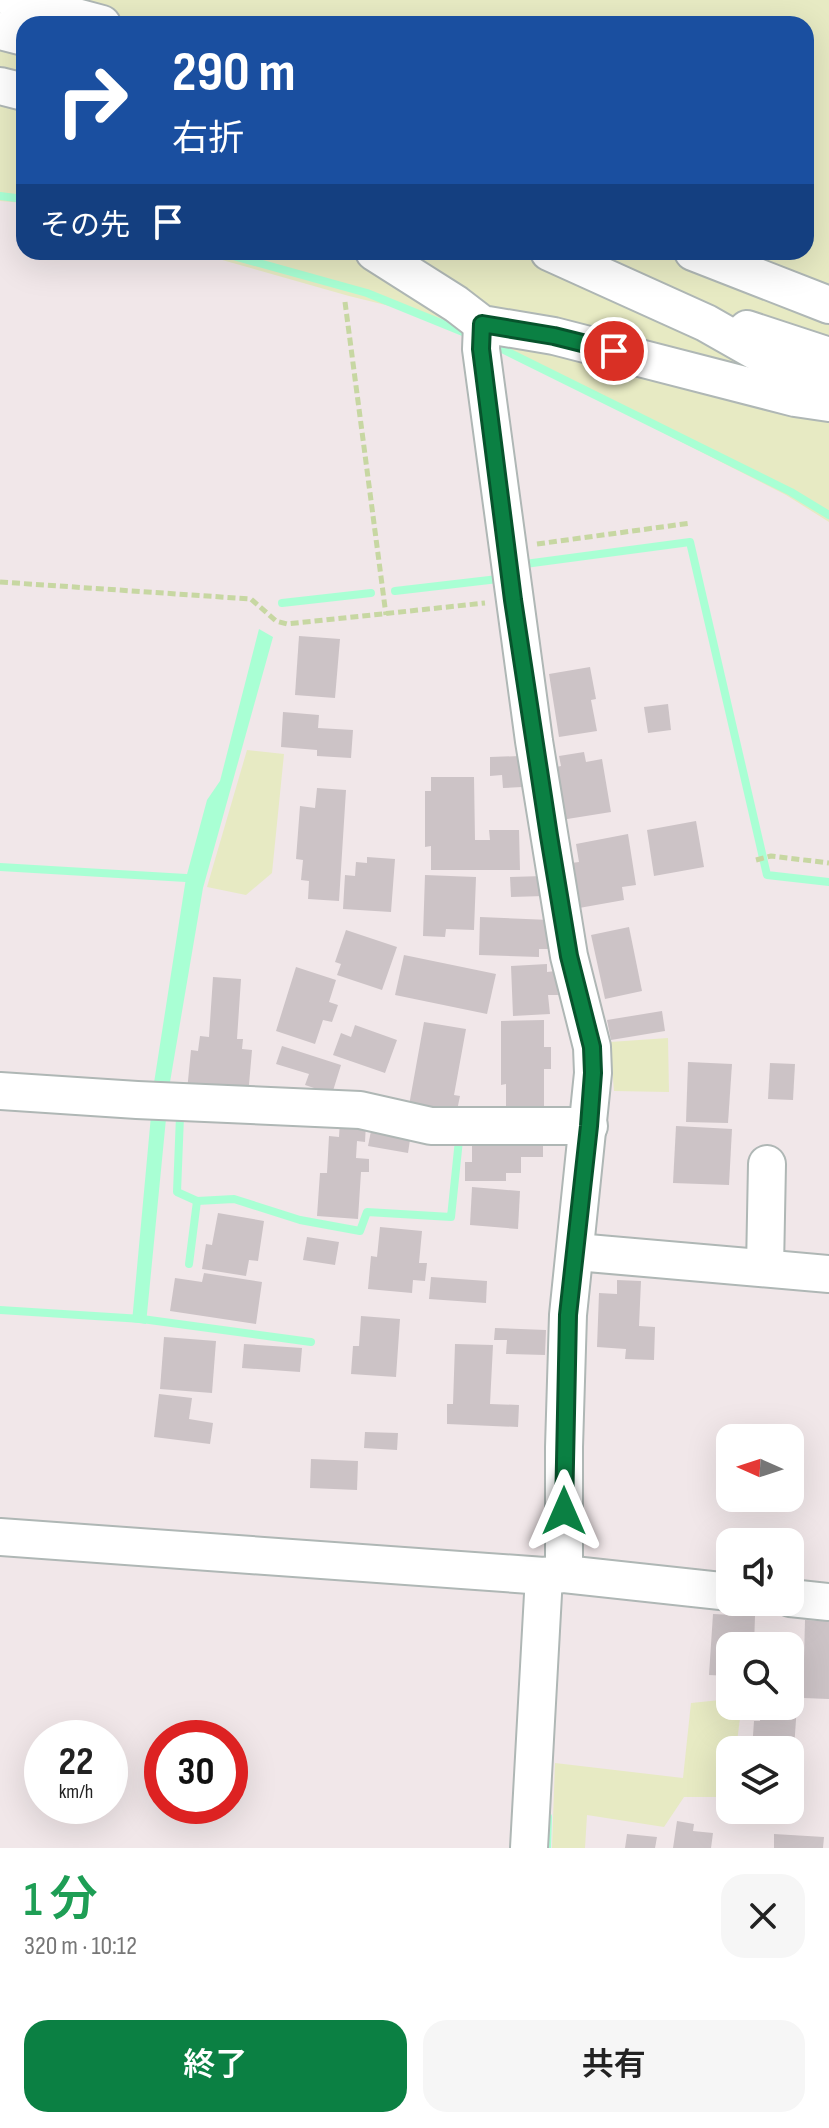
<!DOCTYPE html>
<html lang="ja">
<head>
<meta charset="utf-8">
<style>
	body { margin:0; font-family:"Sofia Sans Condensed","Noto Sans JP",sans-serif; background:#f6f6f6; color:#222; height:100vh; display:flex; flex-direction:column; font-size:30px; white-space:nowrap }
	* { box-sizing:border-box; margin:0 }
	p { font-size:26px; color:#767676 }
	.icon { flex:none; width:44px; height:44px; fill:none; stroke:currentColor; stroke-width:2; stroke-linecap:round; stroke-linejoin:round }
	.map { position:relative; height:1848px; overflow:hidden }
	.panel { display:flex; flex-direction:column; background:#fff; flex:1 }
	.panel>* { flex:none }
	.top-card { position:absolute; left:16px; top:16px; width:798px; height:244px; border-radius:24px; box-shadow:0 8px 32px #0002; background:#1a4fa0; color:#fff; overflow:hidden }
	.needle { width:52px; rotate:273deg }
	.fabs { position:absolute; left:716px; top:1424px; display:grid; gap:16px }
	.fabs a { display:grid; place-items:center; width:88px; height:88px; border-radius:16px; background:#fff; box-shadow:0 8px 32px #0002; font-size:40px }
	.speed { position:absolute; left:24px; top:1720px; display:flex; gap:16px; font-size:40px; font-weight:700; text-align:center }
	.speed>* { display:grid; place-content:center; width:104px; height:104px; border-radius:50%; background:#fff; box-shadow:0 8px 32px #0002; line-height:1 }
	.speed small { font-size:20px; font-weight:400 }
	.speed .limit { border:12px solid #d22; background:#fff; color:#111 }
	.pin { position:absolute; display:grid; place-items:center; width:68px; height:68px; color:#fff; margin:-34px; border:4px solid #fff; border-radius:50%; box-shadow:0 2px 8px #0007 }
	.me { position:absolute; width:88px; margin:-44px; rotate:0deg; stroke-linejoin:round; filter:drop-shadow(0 0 6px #0008) }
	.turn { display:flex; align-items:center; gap:28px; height:168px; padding:0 24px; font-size:36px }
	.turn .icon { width:104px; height:104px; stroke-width:2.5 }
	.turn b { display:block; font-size:56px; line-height:68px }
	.then { display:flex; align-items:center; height:76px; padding:0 24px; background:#0003; gap:16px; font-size:30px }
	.round { display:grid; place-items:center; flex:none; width:84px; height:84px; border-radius:24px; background:#f6f6f6 }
	.summary { display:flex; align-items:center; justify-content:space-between; height:136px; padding:0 24px }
	h1 { font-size:48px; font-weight:600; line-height:60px; color:#1e9e55 }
	.button { display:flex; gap:16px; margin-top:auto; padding:16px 24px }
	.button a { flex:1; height:92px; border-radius:24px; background:#0b8043; color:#fff; font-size:32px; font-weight:600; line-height:92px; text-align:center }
	.button a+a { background:#f6f6f6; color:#222 }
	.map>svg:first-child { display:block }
</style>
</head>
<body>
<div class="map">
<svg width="829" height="1848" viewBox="0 0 829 1848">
	<rect width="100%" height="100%" fill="#f1e7e9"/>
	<g fill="#e7eac3">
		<path d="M0 0H829V522L786 495 496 348 463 324 349 296 194 252H806V24H24V203L0 201Z"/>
		<path d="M247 750 284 754 272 873 246 895 207 887Z"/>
		<path d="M668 1038 669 1092 614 1091 610 1042Z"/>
		<path d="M730 1699V1706H738L741 1710 736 1750H730V1797H684L664 1827 587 1815 585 1848H552L555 1763 683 1778 691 1703Z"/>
	</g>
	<path fill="#a9ffd4" d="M259 629 273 637 203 888 169 1088 146 1324 132 1322 154 1083 186 878 207 800 220 781Z"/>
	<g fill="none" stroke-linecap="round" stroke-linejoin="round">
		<g stroke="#a9ffd4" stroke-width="8">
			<path d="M0 196 24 199"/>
			<path d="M219 252 367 293 463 332"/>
			<path d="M500 348 791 492 829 515"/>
			<path d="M525 564 690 542 767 875 829 882"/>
			<path d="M395 591 498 579"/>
			<path d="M282 603 371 593"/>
			<path d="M0 867 186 878"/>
			<path d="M180 1116 177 1192 197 1201 234 1199 300 1220 360 1231 367 1212 451 1217 459 1140"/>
			<path d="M189 1264 197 1201"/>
			<path d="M0 1310 142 1319 311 1342"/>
			<path d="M547 1848 548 1817"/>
		</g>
	</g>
	<g fill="#ccc3c6">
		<path d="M299 636 340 639 335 698 295 695Z"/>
		<path d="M590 667 596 699 591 700 597 731 559 737 549 674Z"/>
		<path d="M668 704 671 730 648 733 644 707Z"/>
		<path d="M283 712 319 715 318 728 353 730 351 758 317 756V750L281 747Z"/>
		<path d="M584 752 586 762 602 759 611 812 561 820 552 768 561 766 559 756Z"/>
		<path d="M520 756 522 787 503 788 502 775 490 776V757Z"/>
		<path d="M431 777H474L475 840H490L489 830H519L520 870H431V846L425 847V791H431Z"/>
		<path d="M317 788 346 790 339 901 308 899 309 881 301 880 303 860 296 859 300 806 315 808Z"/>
		<path d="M696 821 704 867 654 876 647 830Z"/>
		<path d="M628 834 636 885 622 887 624 900 579 908 571 863 579 862 576 844Z"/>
		<path d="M367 857 395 859 391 912 343 909 345 875 355 876 356 862 367 863Z"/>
		<path d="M425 875 476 877 474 930 446 929 445 937 423 936Z"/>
		<path d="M543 876 544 896 511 897 510 877Z"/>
		<path d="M480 917 550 920 549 949H539V957L479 955Z"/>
		<path d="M629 927 642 991 605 999 591 935Z"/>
		<path d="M346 930 397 947 382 990 337 975 341 964 335 962Z"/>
		<path d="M404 955 496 974 487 1014 395 995Z"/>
		<path d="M547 964V972L556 971 558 995H548L550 1014 513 1016 511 966Z"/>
		<path d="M296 967 336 980 329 1002 338 1005 332 1022 323 1020 315 1044 276 1031Z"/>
		<path d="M213 977 241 979 237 1039H243L242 1049 252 1050 248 1096 187 1091 191 1050 198 1051 200 1036 209 1037Z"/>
		<path d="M662 1011 665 1031 611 1040 607 1020Z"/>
		<path d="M544 1020V1047H551V1069H544V1115H506V1084L501 1085V1021Z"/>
		<path d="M424 1022 466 1029 454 1095 460 1096 455 1120 408 1111Z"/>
		<path d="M355 1025 397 1040 385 1073 333 1055 341 1033 351 1037Z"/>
		<path d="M282 1046 341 1065 332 1094 305 1085 309 1074 276 1064Z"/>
		<path d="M688 1062 732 1064 728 1123 686 1122Z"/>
		<path d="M770 1063 795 1064 793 1100 768 1099Z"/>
		<path d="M340 1121 366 1123 365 1142 357 1141 356 1158 369 1159V1172H361L358 1219 317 1216 320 1173H327L329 1136 339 1137Z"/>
		<path d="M372 1126 411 1133 408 1153 368 1146Z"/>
		<path d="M676 1126 732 1129 729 1185 673 1183Z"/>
		<path d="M472 1135 543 1136V1157H521V1173H506V1181H465V1162H472Z"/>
		<path d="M472 1187 520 1191 518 1229 470 1225Z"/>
		<path d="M218 1213 264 1221 258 1261 249 1260 246 1276 202 1269 206 1244 212 1245Z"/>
		<path d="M380 1227 422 1231 419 1263H427L425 1281 413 1280 412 1293 368 1289 371 1256 377 1257Z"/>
		<path d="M307 1237 339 1242 335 1265 303 1260Z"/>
		<path d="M204 1273 262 1282 256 1324 170 1311 175 1278 202 1282Z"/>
		<path d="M431 1277 487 1281 486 1303 429 1299Z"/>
		<path d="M617 1280 641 1281 639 1326 655 1327 654 1360 625 1359 626 1349 597 1347 599 1293 617 1294Z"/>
		<path d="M361 1316 400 1319 396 1377 351 1374 353 1346H359Z"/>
		<path d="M495 1328 546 1330 545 1355 506 1354 507 1340H494Z"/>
		<path d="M164 1337 216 1341 212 1393 160 1389Z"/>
		<path d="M244 1344 302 1348 300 1372 242 1368Z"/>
		<path d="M455 1344 493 1345 490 1404 519 1405 518 1427 447 1424V1404H453Z"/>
		<path d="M159 1394 192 1398 189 1419 213 1423 210 1444 154 1437Z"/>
		<path d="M365 1432 398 1433 397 1450 364 1448Z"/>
		<path d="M311 1459 358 1461 357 1490 310 1488Z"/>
		<path d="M713 1614 755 1616 754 1646H730L728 1676 709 1675Z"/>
		<path d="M805 1620 829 1621V1699L803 1698Z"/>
		<path d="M797 1705 792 1778H790V1750H752L754 1721H760L761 1706Z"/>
		<path d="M677 1821 694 1824 693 1831 713 1833 711 1848H673Z"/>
		<path d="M627 1834 657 1837 655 1848H625Z"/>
		<path d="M774 1834 824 1837 823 1848H774Z"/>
	</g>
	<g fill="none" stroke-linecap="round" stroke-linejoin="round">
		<g stroke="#afb7b5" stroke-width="40">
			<g id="minor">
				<path d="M13 0 102 24"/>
				<path d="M0 31 24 37"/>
				<path d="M0 86 24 92"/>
				<path d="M374 252 456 304 482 324 554 336 795 398 829 403"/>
				<path d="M549 252 706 323 829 393"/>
				<path d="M693 252 829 305"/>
				<path d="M482 324 481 349 534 741 569 956 592 1047 593 1073 568 1315 564 1447V1574"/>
				<path d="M747 329 829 356"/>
				<path d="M0 1091 137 1100 360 1110 431 1126H589"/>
				<path d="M576 1252 829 1274"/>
				<path d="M765 1268 767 1164"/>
				<path d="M0 1537 544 1576 564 1574 730 1592"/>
				<path d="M790 1598 829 1602"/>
				<path d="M529 1848 544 1576"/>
			</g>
		</g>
		<g stroke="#c7d7a2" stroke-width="5" stroke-dasharray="8 4" stroke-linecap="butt">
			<path d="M345 302 386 615"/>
			<path d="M537 544 691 523"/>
			<path d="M0 582 251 599 276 621 287 624 485 603"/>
			<path d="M756 860 771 856 829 863"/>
		</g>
		<use href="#minor" stroke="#fff" stroke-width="36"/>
	</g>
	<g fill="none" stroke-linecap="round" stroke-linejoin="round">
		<g stroke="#07532c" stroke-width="20">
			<path id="route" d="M564 1511 568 1315 589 1126 593 1073 592 1047 569 956 549 836 513 600 481 349 482 324 554 336 614 351"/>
		</g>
		<use href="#route" stroke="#0b8043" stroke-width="14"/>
	</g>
</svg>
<div class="fabs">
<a><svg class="needle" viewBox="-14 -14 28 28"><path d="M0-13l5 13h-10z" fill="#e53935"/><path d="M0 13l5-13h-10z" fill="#767676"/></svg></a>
<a><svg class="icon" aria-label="sound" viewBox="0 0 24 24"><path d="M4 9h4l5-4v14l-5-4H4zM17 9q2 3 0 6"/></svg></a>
<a><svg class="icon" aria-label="search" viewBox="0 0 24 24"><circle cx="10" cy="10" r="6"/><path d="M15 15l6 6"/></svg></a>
<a><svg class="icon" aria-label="layers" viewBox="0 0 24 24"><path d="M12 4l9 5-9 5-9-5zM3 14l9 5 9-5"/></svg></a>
</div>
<div class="speed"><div>22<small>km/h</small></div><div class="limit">30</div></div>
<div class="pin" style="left:614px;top:351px;background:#d93025"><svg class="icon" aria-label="arrive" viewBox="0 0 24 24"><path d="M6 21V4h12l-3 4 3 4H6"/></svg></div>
<svg class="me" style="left:564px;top:1511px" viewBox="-20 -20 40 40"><path d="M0-17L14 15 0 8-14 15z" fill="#0b8043" stroke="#fff" stroke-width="4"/></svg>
<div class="top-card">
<div class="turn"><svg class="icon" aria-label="right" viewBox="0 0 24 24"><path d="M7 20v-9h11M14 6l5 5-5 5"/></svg><div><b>290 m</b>右折</div></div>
<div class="then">その先<svg class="icon" aria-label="arrive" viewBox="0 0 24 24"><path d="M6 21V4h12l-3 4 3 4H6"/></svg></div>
</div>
</div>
<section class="panel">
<div class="summary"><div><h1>1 分</h1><p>320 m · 10:12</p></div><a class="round"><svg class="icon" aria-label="close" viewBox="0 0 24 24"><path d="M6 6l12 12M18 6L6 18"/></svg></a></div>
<div class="button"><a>終了</a><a>共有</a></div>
</section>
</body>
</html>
